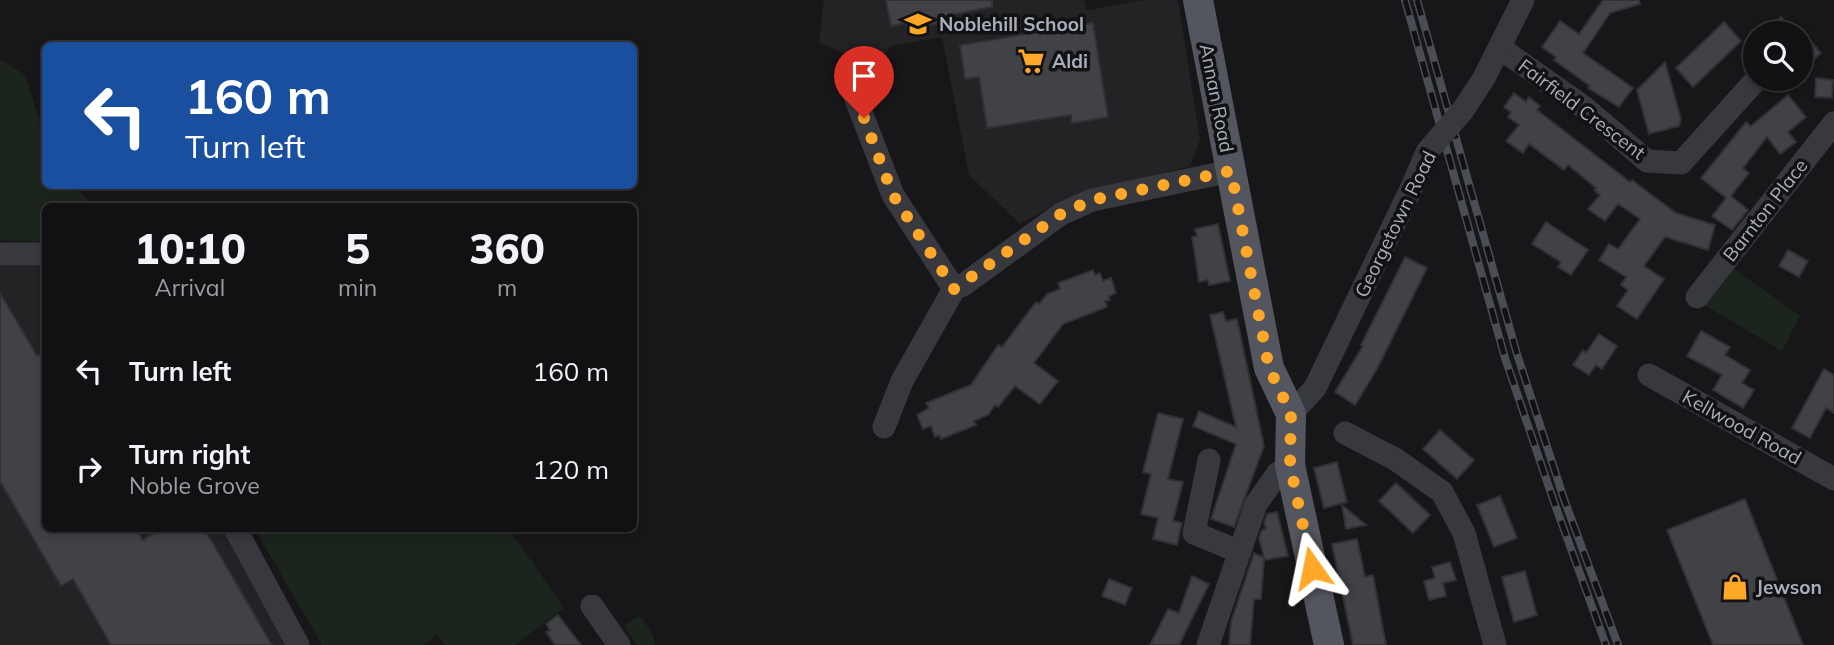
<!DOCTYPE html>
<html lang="en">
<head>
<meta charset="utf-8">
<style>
	body { margin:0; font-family:Mulish,sans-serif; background:#1e1f21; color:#f1f3f6; height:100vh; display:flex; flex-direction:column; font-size:26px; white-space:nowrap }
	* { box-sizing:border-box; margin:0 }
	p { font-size:23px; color:#9c9da0 }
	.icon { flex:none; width:38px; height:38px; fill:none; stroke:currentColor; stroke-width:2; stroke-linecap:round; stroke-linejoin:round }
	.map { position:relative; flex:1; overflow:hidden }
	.panel { position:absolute; left:42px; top:203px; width:595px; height:329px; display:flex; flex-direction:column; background:#111113; border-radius:10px; box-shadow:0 4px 10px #0003,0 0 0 2px #303133 }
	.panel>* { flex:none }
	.top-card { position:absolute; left:42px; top:42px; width:595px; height:147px; border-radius:10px; box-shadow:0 4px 10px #0003,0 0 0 2px #303133; background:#1a4fa0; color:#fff; overflow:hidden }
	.controls { position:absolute; left:1743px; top:21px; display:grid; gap:14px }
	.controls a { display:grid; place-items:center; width:70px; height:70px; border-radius:50%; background:#111113; box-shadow:0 4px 10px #0003,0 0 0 2px #303133; font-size:35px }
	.pin { position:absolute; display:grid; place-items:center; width:60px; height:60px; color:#fff; margin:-72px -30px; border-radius:50% 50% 50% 0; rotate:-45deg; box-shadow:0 0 7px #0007 }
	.pin .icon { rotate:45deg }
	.me { position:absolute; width:77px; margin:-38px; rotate:348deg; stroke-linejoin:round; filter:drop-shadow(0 0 5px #0008) }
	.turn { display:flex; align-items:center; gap:24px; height:147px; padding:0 28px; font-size:32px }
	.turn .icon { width:91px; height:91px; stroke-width:2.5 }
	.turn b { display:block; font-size:49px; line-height:60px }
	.eta { display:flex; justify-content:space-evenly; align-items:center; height:119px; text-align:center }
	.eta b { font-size:42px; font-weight:800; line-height:49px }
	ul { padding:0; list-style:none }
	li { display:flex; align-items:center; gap:21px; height:98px; padding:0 28px }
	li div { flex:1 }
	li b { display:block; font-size:26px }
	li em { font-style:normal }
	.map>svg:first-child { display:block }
</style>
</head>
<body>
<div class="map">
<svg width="1834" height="645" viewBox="0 0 1834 645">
	<rect width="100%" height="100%" fill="#171719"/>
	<g fill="#232326">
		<path d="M824 0H1084L1087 10 1144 0H1178L1200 139 1190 166 1058 203 1020 224 969 175 942 37 890 46 875 68 819 42Z"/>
		<path d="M0 243 45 248 46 528 226 529 293 645H0Z"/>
	</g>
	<g fill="#1c251d">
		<path d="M0 59 25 75 45 138 46 186H74L94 206H46L45 244 44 242 0 240Z"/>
		<path d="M1731 267 1800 316 1782 351 1704 305Z"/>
		<path d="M255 529H509L564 608 515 645H445L437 635 423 645H322Z"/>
		<path d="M637 617 642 618 653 635 655 645H637L625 626Z"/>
	</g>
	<g fill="#414246" stroke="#313135" stroke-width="2">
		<path d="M886 0H992V7L951 15 952 21 908 29 906 23 891 26Z"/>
		<path d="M1603 0H1639L1640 4 1610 13 1583 53 1633 88 1619 107 1588 88 1590 86 1554 60 1556 57 1542 47 1560 21 1579 34Z"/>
		<path d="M1781 17 1795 33H1762Z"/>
		<path d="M1724 22 1741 41 1693 87 1676 68Z"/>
		<path d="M1093 23 1108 117 1072 123 1071 115 987 128 979 77 965 79 960 45Z"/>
		<path d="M1808 38 1821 53 1801 71V45Z"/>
		<path d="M1665 62 1681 119 1679 126 1649 134 1637 90Z"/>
		<path d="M1816 78 1833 80 1832 98 1815 97Z"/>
		<path d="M1514 93 1526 102 1529 97 1540 106 1537 110 1630 182 1632 180 1676 213 1715 225 1708 250 1665 237 1644 266 1664 279 1637 319 1617 306 1628 290 1621 285 1626 277 1599 260 1609 244 1618 249 1640 219 1618 204 1605 221 1588 209 1600 195 1594 190 1596 188 1568 165 1564 170 1529 144 1523 153 1506 141 1519 125 1508 117 1511 112 1504 107Z"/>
		<path d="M1788 95 1806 117 1788 132 1796 142 1780 154 1767 137 1743 168 1749 173 1731 196 1748 210 1732 230 1712 216 1726 198 1701 178 1746 122 1751 126Z"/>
		<path d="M1546 222 1588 250 1571 275 1558 267 1561 262 1532 244Z"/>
		<path d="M1218 224 1230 281 1209 285 1208 280 1199 282 1192 237 1197 236 1195 229Z"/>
		<path d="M1788 250 1808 261 1799 277 1779 266Z"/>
		<path d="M1405 257 1427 268 1377 369 1355 405 1335 392 1363 346 1361 345Z"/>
		<path d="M1093 270 1095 275 1100 273 1103 281 1111 278 1116 293 1109 296 1110 300 1105 301 1107 307 1063 324 1034 363 1058 381 1040 404 1015 386 998 407 995 405 988 415 974 421 976 425 941 439 939 435 935 437 931 426 923 429 917 415 929 408 926 403 971 385 998 345 1002 347 1036 302 1039 304 1047 294 1060 289 1058 283Z"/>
		<path d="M0 293 37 356 46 351V528H136L143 540 162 528H204L272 645H111L73 579 61 586 0 481Z"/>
		<path d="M1223 312 1226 321 1237 319 1264 446 1234 527 1211 519 1236 444 1193 426 1199 411 1236 427 1210 315Z"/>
		<path d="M1701 331 1730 347 1725 355 1750 370 1742 383 1754 390 1743 408 1713 390 1722 375 1687 356Z"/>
		<path d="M1599 334 1617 346 1602 369 1596 365 1589 375 1573 365 1583 350 1586 353Z"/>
		<path d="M1824 369 1834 375V413L1826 408 1810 438 1792 428Z"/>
		<path d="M1158 413 1183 419 1168 479 1183 482 1173 521 1182 523 1177 545 1153 539 1158 518 1141 514 1151 474 1143 472Z"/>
		<path d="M1440 430 1474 460 1457 479 1423 449Z"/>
		<path d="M1337 462 1347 502 1324 508 1314 468Z"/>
		<path d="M1396 483 1430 515 1413 533 1379 501Z"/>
		<path d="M1500 496 1517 538 1494 547 1477 505Z"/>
		<path d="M1745 499 1803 645H1713L1667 530Z"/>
		<path d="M1342 505 1366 525 1346 529Z"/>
		<path d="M1277 512 1288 556 1264 560 1261 599H1254L1250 645H1229L1231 622 1254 553 1264 558 1259 538 1262 530 1266 529 1264 523 1267 514Z"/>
		<path d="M1357 539 1365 577 1373 575 1386 645H1353L1332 544Z"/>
		<path d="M1450 562 1456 580 1443 583 1446 596 1429 600 1424 581 1435 578 1432 567Z"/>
		<path d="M1525 571 1537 615 1514 622 1502 577Z"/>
		<path d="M1192 576 1209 584 1179 645H1150L1168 609 1179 613Z"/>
		<path d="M1109 579 1132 588 1125 605 1102 596Z"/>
		<path d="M558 615 581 645H555L546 632 550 630 546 624Z"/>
	</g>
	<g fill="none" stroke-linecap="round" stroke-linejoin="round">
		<g stroke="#37393f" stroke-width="23">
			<path d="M1500 48 1585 108 1647 161 1681 163 1756 80"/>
			<path d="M847 76 893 195 954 289"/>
			<path d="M1463 110 1484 78 1523 0"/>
			<path d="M0 254H41"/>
			<path d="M1697 297 1834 123"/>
			<path d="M1649 375 1834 479"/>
			<path d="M1291 414 1315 388 1413 185 1427 152"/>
			<path d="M884 427 902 381 954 289 963 285 1061 214 1092 200 1231 171"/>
			<path d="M1345 433 1395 459 1442 492 1464 533 1495 645"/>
			<path d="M1209 460 1194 533 1240 552"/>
			<path d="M235 528 298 645"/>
			<path d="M592 606 619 645"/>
			<path d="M1208 645 1256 504 1278 473 1290 465"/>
		</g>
		<path stroke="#53565e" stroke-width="30" d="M1198 0 1269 368 1291 414 1290 465 1329 645"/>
		<g stroke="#4a4d54" stroke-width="8">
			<g id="rail">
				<path d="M1405 0 1505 358 1554 502 1606 645"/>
				<path d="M1417 0 1517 354 1564 499 1618 645"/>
			</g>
		</g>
		<use href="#rail" stroke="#121214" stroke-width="5" stroke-dasharray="16" stroke-linecap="butt"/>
		<path stroke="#37393f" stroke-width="23" d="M1427 152 1463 110"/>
	</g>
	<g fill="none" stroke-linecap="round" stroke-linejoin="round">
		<path stroke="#ffa729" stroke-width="12" stroke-dasharray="0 21.6" d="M864 118 893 195 954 289 1061 214 1092 200 1231 171 1269 368 1291 414 1290 465 1312 568"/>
	</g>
	<defs>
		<g id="school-bare" transform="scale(2.1)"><path d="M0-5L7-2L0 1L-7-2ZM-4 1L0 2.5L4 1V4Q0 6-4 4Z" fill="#ffa729" stroke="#121214" stroke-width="2.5" paint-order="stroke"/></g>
		<g id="supermarket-bare" transform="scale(2.1)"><path d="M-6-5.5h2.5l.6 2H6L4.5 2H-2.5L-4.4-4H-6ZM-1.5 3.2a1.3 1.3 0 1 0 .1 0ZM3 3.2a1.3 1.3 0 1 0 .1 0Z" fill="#ffa729" stroke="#121214" stroke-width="2.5" paint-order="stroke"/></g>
		<g id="shop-bare" transform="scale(2.1)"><path d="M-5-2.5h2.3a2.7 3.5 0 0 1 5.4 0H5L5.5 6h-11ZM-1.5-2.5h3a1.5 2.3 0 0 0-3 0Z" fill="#ffa729" stroke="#121214" stroke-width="2.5" paint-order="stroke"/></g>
	</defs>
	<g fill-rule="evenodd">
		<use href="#school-bare" x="918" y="24"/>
		<use href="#supermarket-bare" x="1031" y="61"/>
		<use href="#shop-bare" x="1735" y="587"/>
	</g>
	<g text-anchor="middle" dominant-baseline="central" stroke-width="7" stroke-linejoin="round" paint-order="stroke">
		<g font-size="19" font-weight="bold" fill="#a8afba" stroke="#121214" text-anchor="start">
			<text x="939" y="24">Noblehill School</text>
			<text x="1052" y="61">Aldi</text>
			<text x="1756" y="587">Jewson</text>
		</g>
		<g font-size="19" fill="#a8afba" stroke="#121214">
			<text transform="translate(1217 98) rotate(79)">Annan Road</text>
			<text transform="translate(1582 109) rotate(37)">Fairfield Crescent</text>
			<text transform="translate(1765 210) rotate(-52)">Barnton Place</text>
			<text transform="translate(1395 224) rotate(-64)">Georgetown Road</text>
			<text transform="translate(1742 427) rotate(29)">Kellwood Road</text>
		</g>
	</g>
</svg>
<div class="controls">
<a><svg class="icon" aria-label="search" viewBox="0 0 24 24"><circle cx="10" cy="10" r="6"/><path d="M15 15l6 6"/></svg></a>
</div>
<div class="pin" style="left:864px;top:118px;background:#d93025"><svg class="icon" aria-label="arrive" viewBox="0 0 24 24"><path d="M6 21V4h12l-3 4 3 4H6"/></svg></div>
<svg class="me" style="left:1312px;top:568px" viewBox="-20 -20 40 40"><path d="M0-17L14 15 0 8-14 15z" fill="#ffa729" stroke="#fff" stroke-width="4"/></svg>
<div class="top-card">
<div class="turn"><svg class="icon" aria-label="left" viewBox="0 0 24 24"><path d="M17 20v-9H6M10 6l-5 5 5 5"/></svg><div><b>160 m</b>Turn left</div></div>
</div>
<section class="panel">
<div class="eta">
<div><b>10:10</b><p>Arrival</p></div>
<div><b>5</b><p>min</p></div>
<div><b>360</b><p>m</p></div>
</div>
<ul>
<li><svg class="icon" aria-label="left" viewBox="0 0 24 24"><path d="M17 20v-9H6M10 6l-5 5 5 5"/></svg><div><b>Turn left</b></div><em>160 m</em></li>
<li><svg class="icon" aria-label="right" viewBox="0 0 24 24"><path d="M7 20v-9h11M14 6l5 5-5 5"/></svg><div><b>Turn right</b><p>Noble Grove</p></div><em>120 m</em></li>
</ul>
</section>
</div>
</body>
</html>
